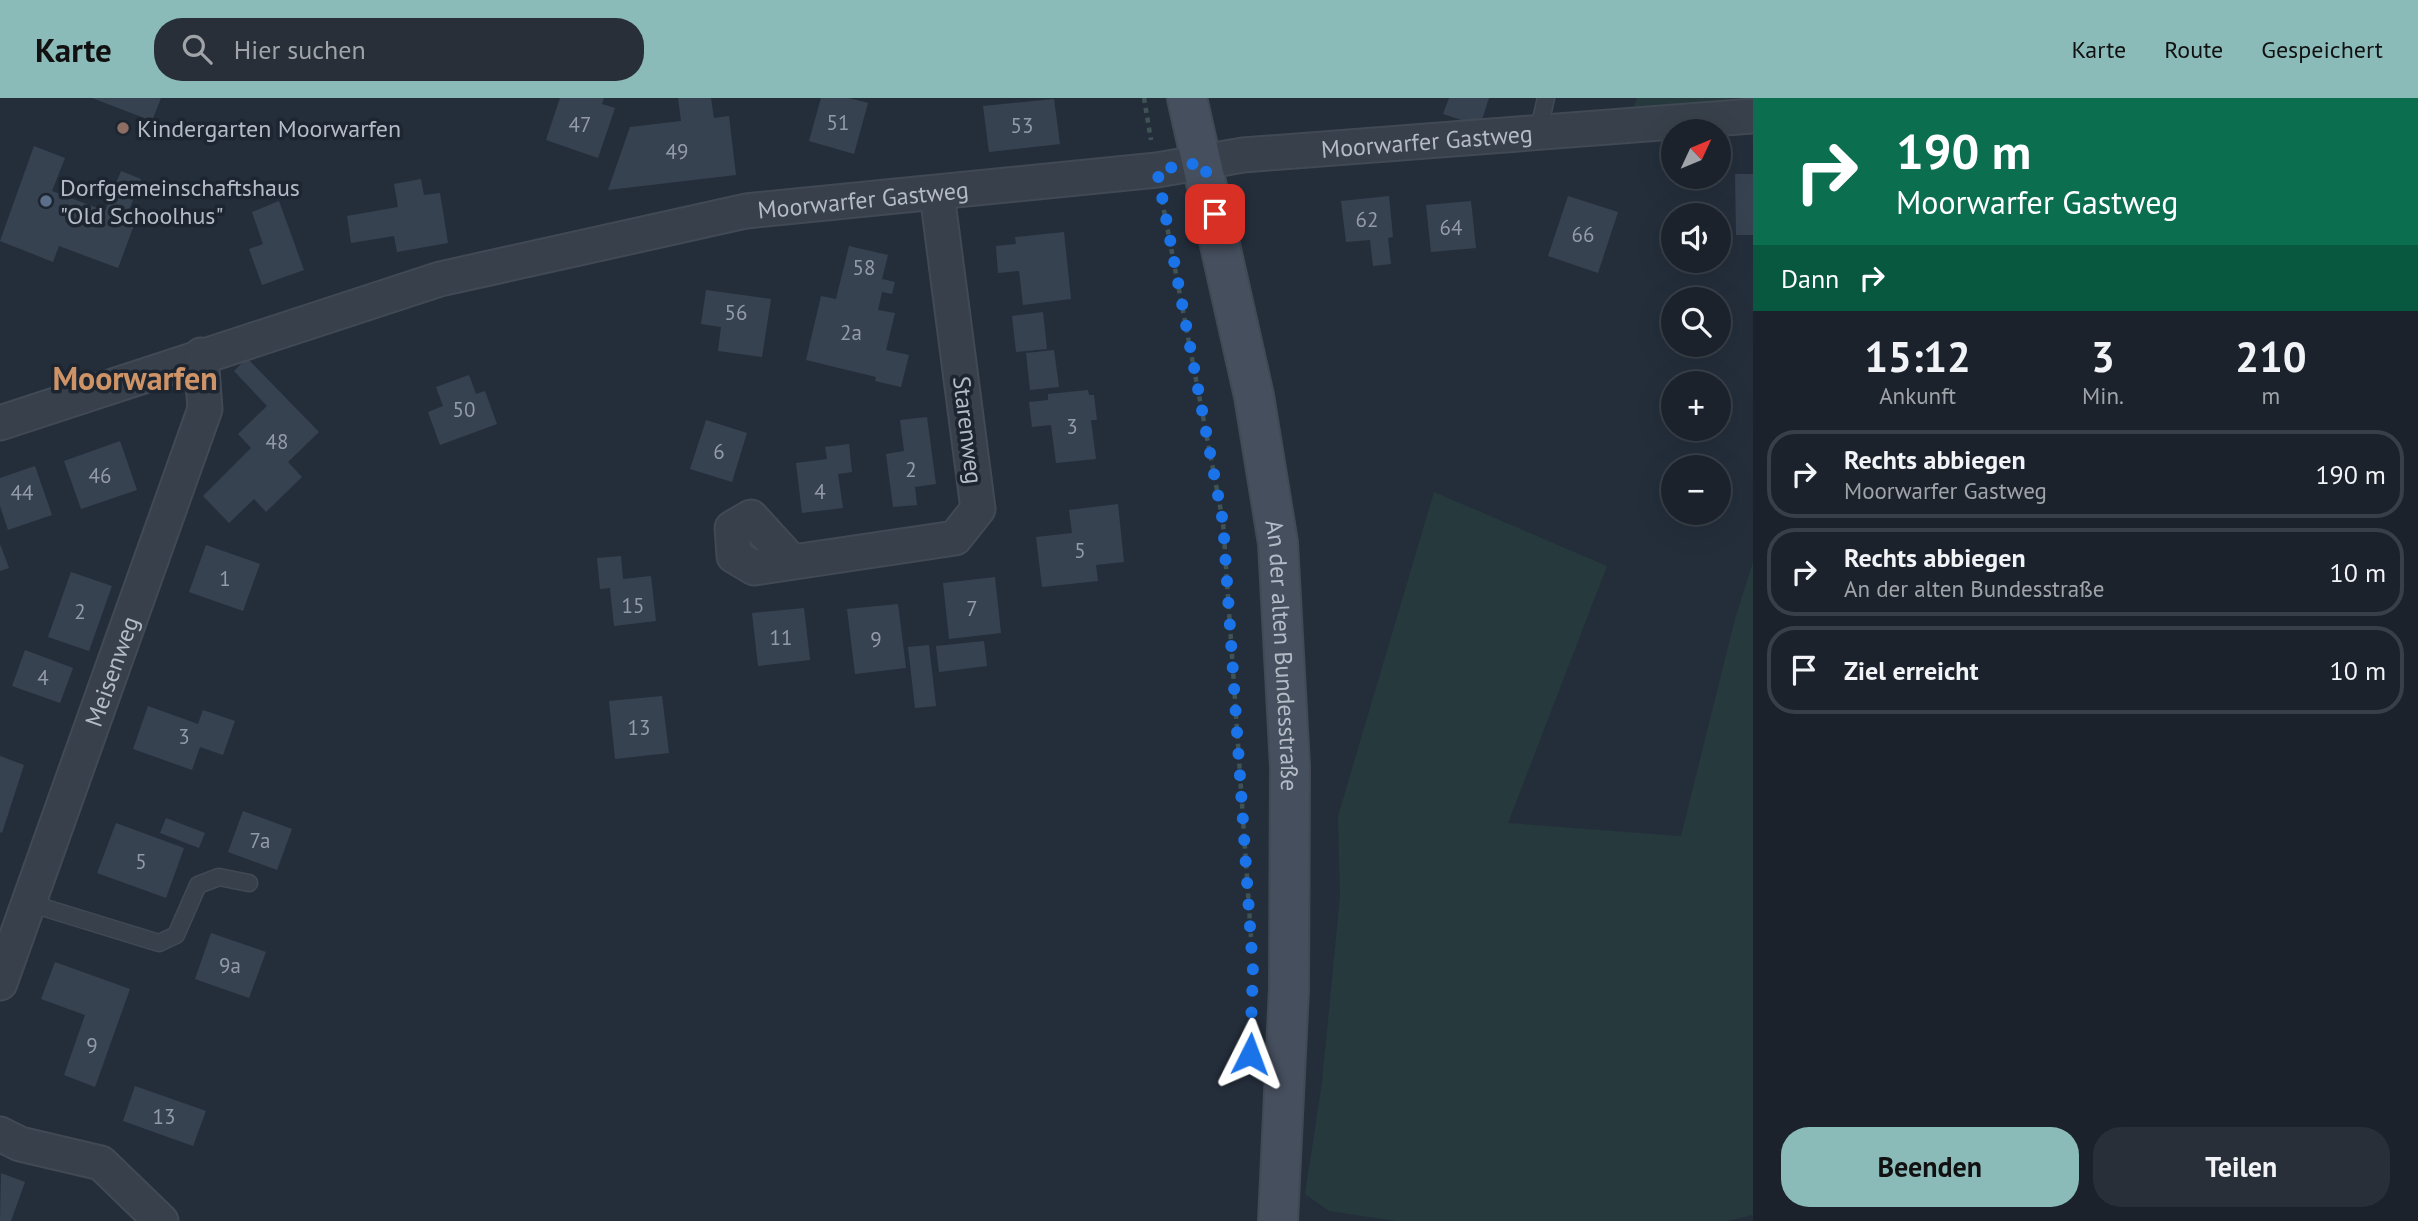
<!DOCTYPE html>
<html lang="de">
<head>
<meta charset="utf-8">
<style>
	body { margin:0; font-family:"PT Sans",sans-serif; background:#282f38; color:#f1f3f6; height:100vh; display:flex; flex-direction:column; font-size:26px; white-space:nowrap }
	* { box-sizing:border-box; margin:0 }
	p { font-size:23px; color:#a0a4a9 }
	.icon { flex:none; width:38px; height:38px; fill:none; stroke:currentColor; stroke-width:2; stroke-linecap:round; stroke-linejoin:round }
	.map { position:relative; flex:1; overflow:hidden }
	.panel { display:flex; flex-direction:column; background:#1b222c; width:665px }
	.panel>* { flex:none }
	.hud { background:#0b6e4f; color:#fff; overflow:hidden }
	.needle { width:46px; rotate:46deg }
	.controls { position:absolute; left:1661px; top:21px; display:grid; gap:14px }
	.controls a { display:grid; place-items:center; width:70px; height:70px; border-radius:50%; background:#1b222c; box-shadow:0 7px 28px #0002,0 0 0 2px #393f48; font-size:35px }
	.pin { position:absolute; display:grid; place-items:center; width:60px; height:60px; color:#fff; margin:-30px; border-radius:14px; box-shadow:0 4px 10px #0006 }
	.me { position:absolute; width:77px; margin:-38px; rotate:3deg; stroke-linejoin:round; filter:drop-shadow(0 0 5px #0008) }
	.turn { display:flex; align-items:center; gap:24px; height:147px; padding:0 28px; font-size:32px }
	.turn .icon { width:91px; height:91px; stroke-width:2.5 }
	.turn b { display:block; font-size:49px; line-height:60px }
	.then { display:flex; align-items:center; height:66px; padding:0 28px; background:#0003; gap:14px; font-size:26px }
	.eta { display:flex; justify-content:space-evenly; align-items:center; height:119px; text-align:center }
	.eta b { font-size:42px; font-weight:600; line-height:49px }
	.button { display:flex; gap:14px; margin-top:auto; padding:14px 28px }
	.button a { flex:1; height:80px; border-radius:28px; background:#8bbbb9; color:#111; font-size:28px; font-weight:600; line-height:80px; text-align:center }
	.button a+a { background:#282f38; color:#f1f3f6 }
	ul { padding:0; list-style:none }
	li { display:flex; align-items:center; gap:21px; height:88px; margin:0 14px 10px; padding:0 14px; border:4px solid #393f48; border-radius:28px }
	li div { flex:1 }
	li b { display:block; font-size:26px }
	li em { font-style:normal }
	header { display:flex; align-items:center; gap:42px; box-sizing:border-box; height:98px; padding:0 35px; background:#8bbbb9; color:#111 }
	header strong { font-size:33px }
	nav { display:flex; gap:38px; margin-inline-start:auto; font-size:24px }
	.search { width:490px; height:63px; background:#282f38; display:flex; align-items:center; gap:18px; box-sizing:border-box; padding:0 24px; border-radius:28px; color:#a0a4a9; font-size:26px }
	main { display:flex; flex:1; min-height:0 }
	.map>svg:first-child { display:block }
</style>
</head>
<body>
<header>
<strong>Karte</strong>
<div class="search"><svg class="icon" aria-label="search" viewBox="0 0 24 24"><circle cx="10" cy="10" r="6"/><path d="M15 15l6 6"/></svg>Hier suchen</div>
<nav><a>Karte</a><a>Route</a><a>Gespeichert</a></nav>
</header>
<main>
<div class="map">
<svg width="1753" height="1123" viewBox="0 0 1753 1123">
	<rect width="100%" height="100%" fill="#242e3b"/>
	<g fill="#26393c">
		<path d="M1637 0H1753V2L1632 13Z"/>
		<path d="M1434 394 1607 468 1508 725 1681 738 1735 521 1753 464V1117L1727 1123H1396L1329 1113 1305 1096 1322 984 1340 798 1338 718Z"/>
	</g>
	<g fill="#374251">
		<path d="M92 0H161L152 23Z"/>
		<path d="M560 0H604L602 6 615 10 598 60 546 42Z"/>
		<path d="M678 0H711L714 20 729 18 736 77 608 92 630 29 681 23Z"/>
		<path d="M821 0H849L868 5 854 56 809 43Z"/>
		<path d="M1449 0H1489L1480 28 1443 16Z"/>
		<path d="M1054 1 1060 46 989 54 983 8Z"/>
		<path d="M34 48 65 60 52 93 105 113 121 73 141 81 128 115 137 119 118 170 59 148 53 164 0 143Z"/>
		<path d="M1735 76H1753V137H1736Z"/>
		<path d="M421 81 424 97 440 95 448 145 397 154 394 138 351 145 347 118 398 109 394 86Z"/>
		<path d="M1389 98 1393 139 1388 140 1391 166 1373 168 1370 142 1346 144 1341 103Z"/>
		<path d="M1568 98 1618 114 1598 175 1548 158Z"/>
		<path d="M279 103 304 172 262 187 249 151 263 146 252 114Z"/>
		<path d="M1471 103 1476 150 1431 154 1426 107Z"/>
		<path d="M1064 134 1071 201 1023 207 1019 173 998 175 996 148 1016 146 1015 139Z"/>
		<path d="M849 148 888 157 882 181 895 184 892 196 882 194 878 212 895 215 886 252 909 257 901 289 875 283 876 279 806 262 821 198 836 201Z"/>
		<path d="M706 192 771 201 762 259 718 253 721 229 701 226Z"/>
		<path d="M1043 214 1047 251 1016 254 1012 218Z"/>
		<path d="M1054 252 1059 289 1030 292 1026 255Z"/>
		<path d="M247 260 319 334 288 364 302 379 266 414 254 401 229 425 203 398 251 350 238 336 267 308 234 273Z"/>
		<path d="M469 277 476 296 485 293 497 326 440 347 428 314 443 308 436 289Z"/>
		<path d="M1088 292 1089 297H1094L1097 322H1091L1096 361 1056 365 1051 327 1032 329 1029 304 1048 302V296Z"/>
		<path d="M927 319 936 386 915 389 917 407 893 409 886 356 904 353 900 322Z"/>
		<path d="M706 322 747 335 732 384 690 371Z"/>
		<path d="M120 343 137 392 81 411 64 363Z"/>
		<path d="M849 346 852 374 838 376 843 410 802 415 796 365 827 361 825 349Z"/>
		<path d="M35 368 52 417 8 432 0 408V380Z"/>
		<path d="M1118 406 1124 464 1096 467 1098 483 1042 489 1036 439 1072 435 1069 412Z"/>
		<path d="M0 446 9 470 0 473Z"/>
		<path d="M206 447 260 466 243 513 189 494Z"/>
		<path d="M621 458 623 481 651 478 656 523 614 528 610 490 600 491 597 460Z"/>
		<path d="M71 474 112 488 89 553 48 539Z"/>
		<path d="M995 479 1001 535 949 541 943 485Z"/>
		<path d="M898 506 906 570 855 576 847 511Z"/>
		<path d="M804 510 810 562 758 568 752 515Z"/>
		<path d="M984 543 987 568 939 574 936 548Z"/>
		<path d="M929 547 936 608 915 610 908 549Z"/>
		<path d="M25 552 73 570 60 605 12 588Z"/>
		<path d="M662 598 669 655 615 661 609 603Z"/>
		<path d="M148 608 198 626 203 612 235 623 223 657 200 649 192 672 133 651Z"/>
		<path d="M0 658 24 667 2 735 0 734Z"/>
		<path d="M243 713 292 731 277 772 228 754Z"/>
		<path d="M166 720 205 735 199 750 160 735Z"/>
		<path d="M116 725 184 750 166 800 97 775Z"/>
		<path d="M211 835 266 854 249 900 195 881Z"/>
		<path d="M55 864 130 891 95 989 64 977 85 917 41 901Z"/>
		<path d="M135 988 206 1013 193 1048 123 1023Z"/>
		<path d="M1 1075 25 1084 11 1123H0Z"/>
	</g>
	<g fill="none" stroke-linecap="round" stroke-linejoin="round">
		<g stroke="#414954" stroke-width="19">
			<g id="lane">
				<path d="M1538 35 1546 0"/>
				<path d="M29 805 159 845 176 837 198 787 219 779 249 785"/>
			</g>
		</g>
		<g stroke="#414954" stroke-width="37">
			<g id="street">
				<path id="s1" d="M0 325 440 181 746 113 1157 72 1243 57 1753 18"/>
				<path d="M792 464 751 419 732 430 734 458 754 470 955 440 978 411 937 96"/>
				<path id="s2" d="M0 885 205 311 201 257"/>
				<path d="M0 1036 20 1046 101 1065 161 1123"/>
			</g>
		</g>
		<g stroke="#414954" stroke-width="42">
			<g id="secondary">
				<path id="s3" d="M1187 0 1254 298 1278 445 1290 669 1289 891 1278 1123"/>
			</g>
		</g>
		<g stroke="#3f5254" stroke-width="4.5" stroke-dasharray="5 5" stroke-linecap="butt">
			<path d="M1144 0 1151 42"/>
			<path d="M1162 102 1223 424 1251 839"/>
		</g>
		<use href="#lane" stroke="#38404b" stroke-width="16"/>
		<use href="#street" stroke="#38404b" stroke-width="33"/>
		<use href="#secondary" stroke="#464f5e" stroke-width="38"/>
	</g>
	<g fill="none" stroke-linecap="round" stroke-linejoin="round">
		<path stroke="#1a73e8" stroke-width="12" stroke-dasharray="0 21.6" d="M1215 116 1204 64 1157 72 1223 424 1253 873 1250 956"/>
	</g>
	<circle fill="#8d6e63" stroke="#1d2530" stroke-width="2.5" cx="123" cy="30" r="7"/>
	<circle fill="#5c6f8a" stroke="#1d2530" stroke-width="2.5" cx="46" cy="103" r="7"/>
	<g text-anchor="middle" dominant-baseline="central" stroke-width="7" stroke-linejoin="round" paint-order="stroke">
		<g font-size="21" fill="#939ba8">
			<text x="838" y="24">51</text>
			<text x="580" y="26">47</text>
			<text x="1022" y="27">53</text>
			<text x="677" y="53">49</text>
			<text x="1367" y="121">62</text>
			<text x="1451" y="129">64</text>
			<text x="1583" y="136">66</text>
			<text x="864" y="169">58</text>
			<text x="736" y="214">56</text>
			<text x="851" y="234">2a</text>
			<text x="464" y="311">50</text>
			<text x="1072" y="328">3</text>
			<text x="277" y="343">48</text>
			<text x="719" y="353">6</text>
			<text x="911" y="371">2</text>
			<text x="100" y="377">46</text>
			<text x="820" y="393">4</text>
			<text x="22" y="394">44</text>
			<text x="1080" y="452">5</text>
			<text x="225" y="480">1</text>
			<text x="633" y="507">15</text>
			<text x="972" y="510">7</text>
			<text x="80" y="513">2</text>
			<text x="781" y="539">11</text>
			<text x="876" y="541">9</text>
			<text x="43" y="579">4</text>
			<text x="639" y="629">13</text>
			<text x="184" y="638">3</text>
			<text x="260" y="742">7a</text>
			<text x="141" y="763">5</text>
			<text x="230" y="867">9a</text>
			<text x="92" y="947">9</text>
			<text x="164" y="1018">13</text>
		</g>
		<g font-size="24" fill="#b4bbc7" stroke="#1d2530" text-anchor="start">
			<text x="137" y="30">Kindergarten Moorwarfen</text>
			<text x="60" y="89">Dorfgemeinschaftshaus<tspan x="60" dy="28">"Old Schoolhus"</tspan></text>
		</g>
		<g font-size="24" fill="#b4bbc7" stroke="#1d2530">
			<text stroke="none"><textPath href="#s1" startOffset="1461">Moorwarfer Gastweg</textPath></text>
			<text stroke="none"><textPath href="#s1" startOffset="894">Moorwarfer Gastweg</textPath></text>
			<text transform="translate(968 332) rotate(83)">Starenweg</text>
			<text stroke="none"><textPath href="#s3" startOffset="567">An der alten Bundesstraße</textPath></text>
			<text stroke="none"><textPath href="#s2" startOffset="331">Meisenweg</textPath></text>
		</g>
		<g font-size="32" font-weight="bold" fill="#ce9367" stroke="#1d2530">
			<text x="135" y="280">Moorwarfen</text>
		</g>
	</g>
</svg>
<div class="controls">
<a><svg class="needle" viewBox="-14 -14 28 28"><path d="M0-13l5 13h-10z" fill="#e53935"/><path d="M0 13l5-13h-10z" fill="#a0a4a9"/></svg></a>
<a><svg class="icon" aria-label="sound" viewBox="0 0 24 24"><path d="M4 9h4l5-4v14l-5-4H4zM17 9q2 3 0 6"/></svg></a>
<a><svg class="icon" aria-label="search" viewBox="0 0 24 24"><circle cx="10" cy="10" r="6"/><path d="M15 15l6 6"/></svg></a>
<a>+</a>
<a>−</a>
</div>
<div class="pin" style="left:1215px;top:116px;background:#d93025"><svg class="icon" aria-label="arrive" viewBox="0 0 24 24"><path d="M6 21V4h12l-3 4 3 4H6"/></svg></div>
<svg class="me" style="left:1250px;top:956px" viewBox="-20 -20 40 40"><path d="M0-17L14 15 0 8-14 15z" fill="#1a73e8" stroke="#fff" stroke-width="4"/></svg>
</div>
<section class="panel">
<div class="hud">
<div class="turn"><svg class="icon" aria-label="right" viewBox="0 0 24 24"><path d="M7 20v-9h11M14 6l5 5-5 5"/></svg><div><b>190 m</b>Moorwarfer Gastweg</div></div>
<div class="then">Dann<svg class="icon" aria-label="right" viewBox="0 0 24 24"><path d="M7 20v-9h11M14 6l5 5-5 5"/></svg></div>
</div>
<div class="eta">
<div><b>15:12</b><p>Ankunft</p></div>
<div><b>3</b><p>Min.</p></div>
<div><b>210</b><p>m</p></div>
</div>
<ul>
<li><svg class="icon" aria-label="right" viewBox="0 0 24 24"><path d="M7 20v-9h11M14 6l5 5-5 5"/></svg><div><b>Rechts abbiegen</b><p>Moorwarfer Gastweg</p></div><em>190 m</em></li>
<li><svg class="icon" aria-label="right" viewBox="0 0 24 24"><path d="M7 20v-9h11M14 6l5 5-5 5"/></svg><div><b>Rechts abbiegen</b><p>An der alten Bundesstraße</p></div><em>10 m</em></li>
<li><svg class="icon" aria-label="arrive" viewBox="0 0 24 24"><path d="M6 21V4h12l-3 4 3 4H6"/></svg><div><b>Ziel erreicht</b></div><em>10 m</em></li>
</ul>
<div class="button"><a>Beenden</a><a>Teilen</a></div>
</section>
</main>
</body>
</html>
